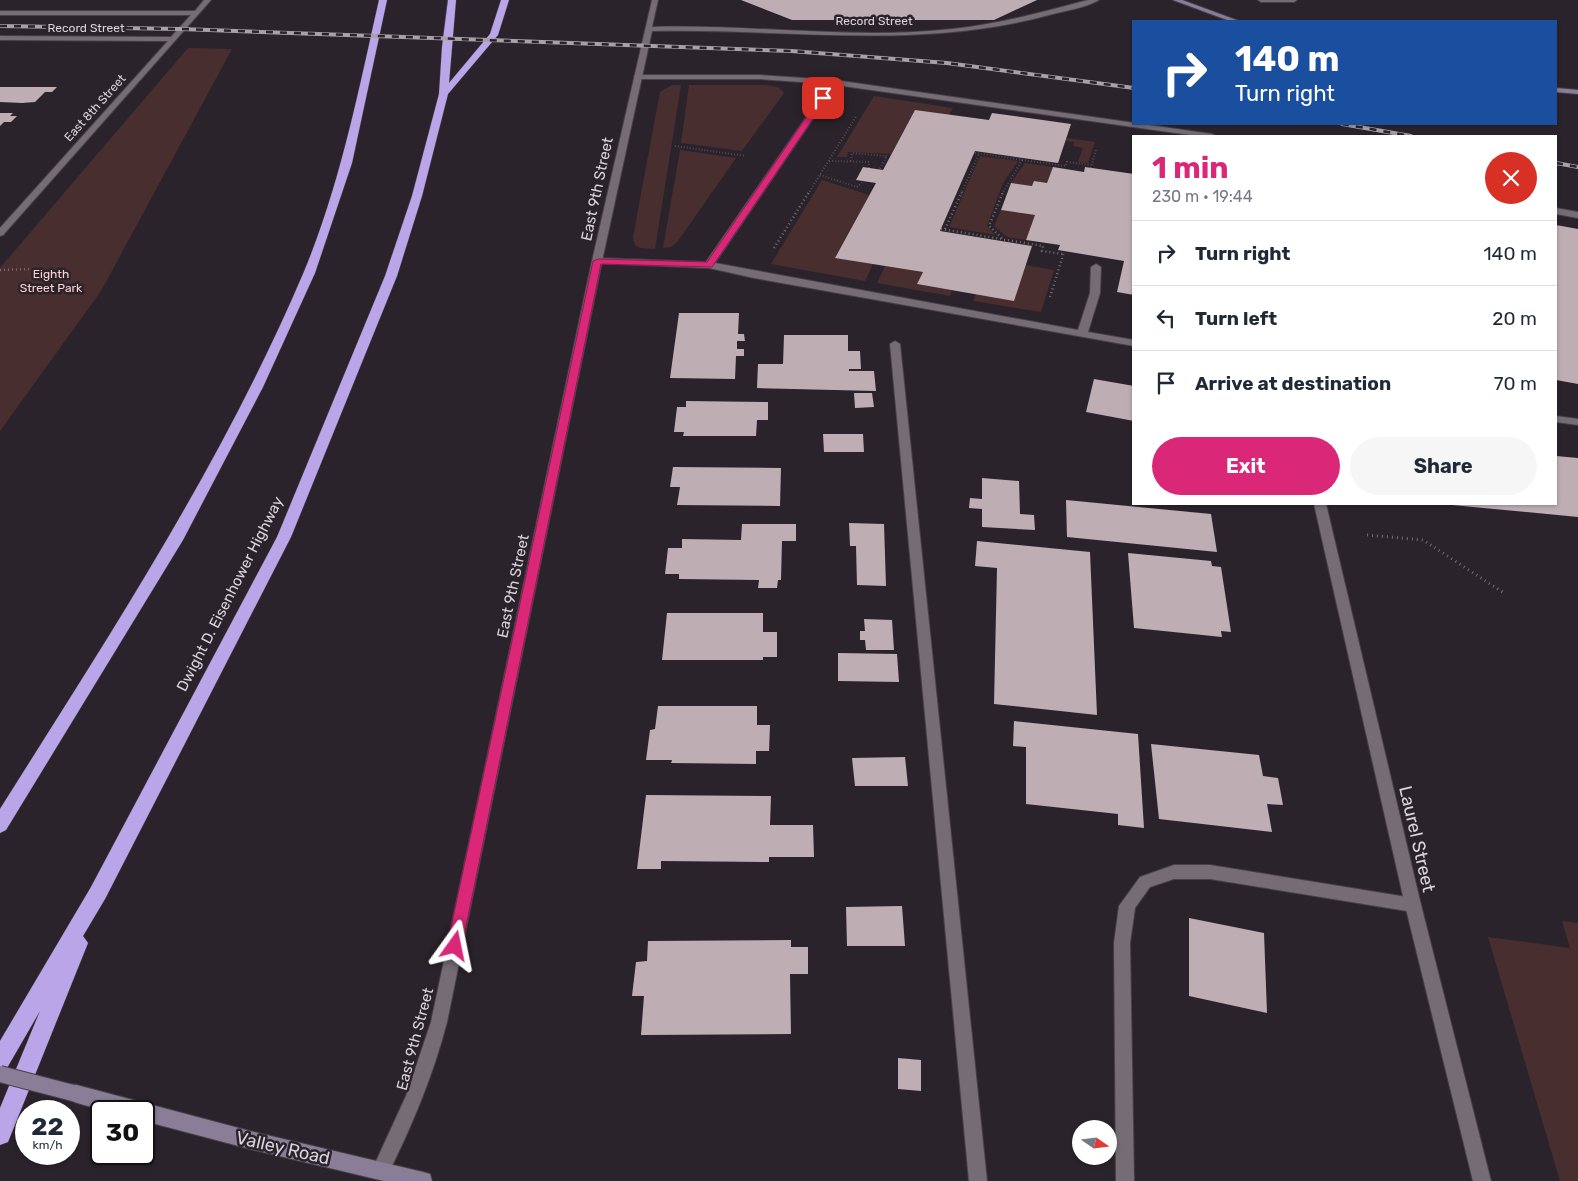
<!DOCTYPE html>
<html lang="en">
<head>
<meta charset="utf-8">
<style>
	body { margin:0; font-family:Rubik,sans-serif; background:#f6f6f7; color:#1f2937; height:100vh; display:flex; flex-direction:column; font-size:19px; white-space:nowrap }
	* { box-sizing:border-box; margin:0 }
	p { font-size:16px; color:#747a83 }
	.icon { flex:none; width:28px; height:28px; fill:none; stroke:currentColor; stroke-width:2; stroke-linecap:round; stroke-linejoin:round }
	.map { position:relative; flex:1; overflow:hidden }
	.details { position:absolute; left:1132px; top:135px; width:425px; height:370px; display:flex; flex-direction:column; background:#fff; border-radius:0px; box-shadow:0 1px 4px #0004 }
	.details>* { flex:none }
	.hud { position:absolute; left:1132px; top:20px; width:425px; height:105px; border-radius:0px; box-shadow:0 1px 4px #0004; background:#1a4fa0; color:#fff; overflow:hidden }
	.needle { width:32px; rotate:104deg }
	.fabs { position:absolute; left:1072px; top:1120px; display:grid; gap:10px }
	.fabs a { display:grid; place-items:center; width:45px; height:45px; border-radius:50%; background:#fff; box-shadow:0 1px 4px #0004; font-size:25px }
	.speed { position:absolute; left:15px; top:1100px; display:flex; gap:10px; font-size:25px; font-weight:700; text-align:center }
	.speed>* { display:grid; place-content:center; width:65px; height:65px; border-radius:50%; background:#fff; box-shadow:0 1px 4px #0004; line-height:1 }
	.speed small { font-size:12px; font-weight:400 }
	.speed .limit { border:2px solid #111; border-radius:8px; background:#fff; color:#111 }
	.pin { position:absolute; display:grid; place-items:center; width:42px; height:42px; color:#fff; margin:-21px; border-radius:10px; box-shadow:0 2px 8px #0006 }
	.me { position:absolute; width:55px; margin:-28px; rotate:12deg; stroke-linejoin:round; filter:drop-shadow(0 0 4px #0008) }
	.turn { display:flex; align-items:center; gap:18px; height:105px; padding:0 20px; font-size:22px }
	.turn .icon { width:65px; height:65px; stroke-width:2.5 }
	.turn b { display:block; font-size:35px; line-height:42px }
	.round { display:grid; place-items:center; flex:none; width:52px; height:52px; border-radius:26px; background:#f6f6f7 }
	.summary { display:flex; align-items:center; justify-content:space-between; height:85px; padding:0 20px }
	h1 { font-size:30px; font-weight:700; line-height:38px; color:#db2777 }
	.cta { display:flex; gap:10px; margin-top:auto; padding:10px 20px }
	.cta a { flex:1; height:58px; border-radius:30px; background:#db2777; color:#fff; font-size:20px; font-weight:700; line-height:58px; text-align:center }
	.cta a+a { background:#f6f6f7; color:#1f2937 }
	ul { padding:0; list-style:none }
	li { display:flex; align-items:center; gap:15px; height:65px; padding:0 20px; border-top:1px solid #e0e1e3 }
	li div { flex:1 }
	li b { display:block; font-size:19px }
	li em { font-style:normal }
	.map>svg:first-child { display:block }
</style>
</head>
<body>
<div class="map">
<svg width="1578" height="1181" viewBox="0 0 1578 1181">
	<rect width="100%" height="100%" fill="#2b232b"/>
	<g fill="#482e2e">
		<path d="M188 48 232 49 101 291 0 431V268Z"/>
		<path d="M672 85H681L655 249 641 248 635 245 633 237 660 92Z"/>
		<path d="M689 85H765L778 87 784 93 742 151 681 143Z"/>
		<path d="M874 96 953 108 949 115 915 110 891 154 848 152 847 157H837Z"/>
		<path d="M1067 138 1095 142 1088 163 1078 162 1083 148 1073 146 1074 142 1066 141Z"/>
		<path d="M680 150 736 158 678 241 671 247 663 248Z"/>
		<path d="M980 156 1018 161 1003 183 987 226 995 235 949 227Z"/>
		<path d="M1025 163 1053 167 1047 183 1035 181 1032 186 1011 183Z"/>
		<path d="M822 180 869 195 835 257 873 264 865 281 771 264Z"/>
		<path d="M1001 210 1035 215 1026 240 1007 237 994 226Z"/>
		<path d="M1025 265 1054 270 1041 312 973 301 976 294Z"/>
		<path d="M885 266 923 272 917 284 952 290 950 296 877 283Z"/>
		<path d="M1562 921 1578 923V1181H1560L1488 937 1570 948Z"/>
	</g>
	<g fill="#beaeb4">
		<path d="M741 0H1037L994 20H792Z"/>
		<path d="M0 87H57L52 92H45L35 102 22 103 0 102Z"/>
		<path d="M915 110 989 120 992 113 1071 124 1058 163 975 151 940 231 1032 246 1014 301 917 284 923 272 835 258 876 183 856 180 863 167 883 170Z"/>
		<path d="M0 113H13L10 116H17L11 122H4L0 126Z"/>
		<path d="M1053 167 1084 172 1085 167 1134 174V295L1117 292 1124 261 1058 250 1060 245 1026 240 1035 215 1001 210 1011 183 1032 186 1034 181 1047 183Z"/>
		<path d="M1556 225 1578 229V384L1556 380Z"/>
		<path d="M679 313H739L738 334H744L745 341H737V349H744V356H736L735 379 670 378Z"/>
		<path d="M784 335H848V351H860L861 369H849V371H874L876 391 757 388 758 364H783Z"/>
		<path d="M1094 379 1134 386V421L1086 412Z"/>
		<path d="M854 393H872L874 407 855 408Z"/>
		<path d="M686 401 768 402V420H757L756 436H683L684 432H674L677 407H686Z"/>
		<path d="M823 434H863L864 452H824Z"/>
		<path d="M1556 456 1578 458V517L1452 505 1556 504Z"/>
		<path d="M673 467 781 468 780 506 677 505 680 487H670Z"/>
		<path d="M982 478 1019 481 1020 514 1034 515 1035 530 982 527V509L969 508 970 498 982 499Z"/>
		<path d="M1066 500 1211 514 1217 552 1067 537Z"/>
		<path d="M849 523 884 524 886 586 857 585 856 546H850Z"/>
		<path d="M742 524H796V541H782L781 580H778L777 588H758L759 580 679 579V574H665L668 548H682V539L741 540Z"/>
		<path d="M977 541 1090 552 1097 715 994 704 997 568 975 566Z"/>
		<path d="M1128 553 1211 561 1212 566 1221 567 1231 632 1221 631 1222 637 1134 628Z"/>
		<path d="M667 613H763V632H777V657H763V660H662Z"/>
		<path d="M864 619 892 620 894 650H866L865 640H860V631H865Z"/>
		<path d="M838 653 897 654 899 682 838 681Z"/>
		<path d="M658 706H757V725H770L769 751H756V764L671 763 672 760H646L650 730 655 729Z"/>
		<path d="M1014 721 1138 734 1144 828 1118 825V814L1026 804V747L1013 746Z"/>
		<path d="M1151 744 1259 755 1263 776 1278 778 1283 805 1267 804 1272 832 1159 819Z"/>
		<path d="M905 757 908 786H855L852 758Z"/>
		<path d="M646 795 771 796 770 825H813L814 857H769V862L661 861V869H637Z"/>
		<path d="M902 906 905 946H847L846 907Z"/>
		<path d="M1189 918 1264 933 1267 1013 1189 996Z"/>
		<path d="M791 940V947H808V974H790L791 1034 641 1035 644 996H632L636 962 647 961 648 941Z"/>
		<path d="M898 1058 921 1060V1091L898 1089Z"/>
	</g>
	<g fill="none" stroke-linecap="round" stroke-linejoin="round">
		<g stroke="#474047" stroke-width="2">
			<g id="lane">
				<path d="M1258 0H1297L1294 2H1261Z"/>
				<path d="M635 75H760L834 80 1212 134 1216 136H1197L836 85 715 263 1078 330 1090 293 1091 267 1096 264 1101 267 1100 293 1088 332 1134 340V346L754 278 709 268 594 263 592 261 597 258 706 262 829 84 760 79H638L634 77Z"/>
				<path d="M1556 208 1578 212V218L1556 214Z"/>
				<path d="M895 341 900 344 987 1181H969L890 344Z"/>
				<path d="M1556 416 1578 419V425L1556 422Z"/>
				<path d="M1174 865H1210L1413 898 1419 900 1421 905 1419 910 1413 912 1210 879H1174L1150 887 1135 908 1130 943 1134 1181H1116L1114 943 1119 906 1140 877Z"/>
			</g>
		</g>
		<g stroke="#474047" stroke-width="2">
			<g id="street">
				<path d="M204 0H211L3 235 0 236V228L168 41 0 40V36L171 37 191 15H0V11H195Z"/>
				<path d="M652 0H658L652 27C752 24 853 40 952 29 999 24 1043 12 1088 0H1099C1086 8 1064 11 1049 15 918 51 785 28 652 31L602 261 447 1022C433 1076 412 1126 387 1176L381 1179 375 1176 372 1170 406 1096 431 1022 592 261Z"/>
				<path d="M1314 504H1326L1421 905 1491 1181H1473L1405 905Z"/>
			</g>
		</g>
		<g stroke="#474047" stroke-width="2">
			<g id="secondary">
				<path d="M1173 0H1182L1239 21H1230Z"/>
				<path d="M1556 88 1578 90V94L1556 92Z"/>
				<path d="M73 1084 250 1131 423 1172 430 1174 432 1181H384L250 1149 144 1121V1111C117 1111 92 1110 67 1099L64 1093 67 1087Z"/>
			</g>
		</g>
		<g stroke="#474047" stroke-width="1">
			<g id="highway">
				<path d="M379 0H387L352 163 315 273 263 387 183 540 6 830 0 833V809C109 636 222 464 303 274 340 186 358 93 379 0Z"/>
				<path d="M448 0H456L449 83 490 34 501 0H509L498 35 448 94 422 196 397 276 291 537 105 899 83 936 88 943 8 1142 0 1145V1108L40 1011 7 1068 0 1071V1041L91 887 277 537 385 276 412 196 439 94 442 47Z"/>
			</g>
		</g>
		<g stroke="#746d74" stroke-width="2" stroke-dasharray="0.5 2.5" stroke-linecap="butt">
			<path d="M675 146 746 156"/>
			<path d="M975 153 1066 166 1067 162 1091 165"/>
			<path d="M829 161 869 162V168"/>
			<path d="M851 161 852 153 887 156 879 170"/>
			<path d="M1091 168 1096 149"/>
			<path d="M820 175 857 187 864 181"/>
			<path d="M808 194 857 115"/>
			<path d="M961 194 979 154"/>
			<path d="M1002 194 1022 160"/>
		</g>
		<g stroke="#746d74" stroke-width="2.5" stroke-dasharray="1 3" stroke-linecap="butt">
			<path d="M941 229 1043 246 1042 251 1063 254"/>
			<path d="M945 229 962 192"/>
			<path d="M1002 238 989 226 1003 192"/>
			<path d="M774 248 809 192"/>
			<path d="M0 270 32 269"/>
			<path d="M1050 297 1064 252"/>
		</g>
		<path stroke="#746d74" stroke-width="3" stroke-dasharray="1 4" stroke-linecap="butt" d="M1367 535 1423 540 1504 593"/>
		<use href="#lane" fill="#756c76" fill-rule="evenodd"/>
		<use href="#street" fill="#756c76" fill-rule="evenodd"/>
		<use href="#secondary" fill="#8a7d98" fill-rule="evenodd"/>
		<use href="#highway" fill="#baa5e9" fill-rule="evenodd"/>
		<g stroke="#a8a2a8" stroke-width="4">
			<g id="rail">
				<path d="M0 26 181 29 791 51 947 63 1134 88"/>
				<path d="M1342 124 1411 136"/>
				<path d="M1556 163 1578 167"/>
			</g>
		</g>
		<use href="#rail" stroke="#2b232b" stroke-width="2.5" stroke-dasharray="7" stroke-linecap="butt"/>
		<g stroke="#474047" stroke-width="18" stroke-linecap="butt">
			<path id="secondary-bridge" d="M0 1074 73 1093"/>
		</g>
		<use href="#secondary-bridge" stroke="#8a7d98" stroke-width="16"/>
	</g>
	<path fill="#db2777" stroke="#8e194d" d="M821 96 827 98 712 267 601 264 462 946 460 951 455 953 449 951 447 946 593 261 598 259 707 262Z"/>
	<g text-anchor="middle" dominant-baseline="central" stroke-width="5" stroke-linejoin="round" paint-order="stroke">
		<g font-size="12" fill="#dad5da" stroke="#2b232b">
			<text x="874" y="21">Record Street</text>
			<text x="86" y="28">Record Street</text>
			<text transform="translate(95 108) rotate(-48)">East 8th Street</text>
		</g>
		<g font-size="12" fill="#fed1d1" stroke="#2b232b">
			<text x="51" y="274">Eighth<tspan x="51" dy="14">Street Park</tspan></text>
		</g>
		<g font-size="15" fill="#dad5da" stroke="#2b232b">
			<text transform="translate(597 189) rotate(-78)">East 9th Street</text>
			<text transform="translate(513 586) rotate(-78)">East 9th Street</text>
			<text transform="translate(230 594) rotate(-63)">Dwight D. Eisenhower Highway</text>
			<text transform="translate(415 1039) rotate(-75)">East 9th Street</text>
		</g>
		<g font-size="18" fill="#dad5da" stroke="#2b232b">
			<text transform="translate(1417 839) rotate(77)">Laurel Street</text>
			<text transform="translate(283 1148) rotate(13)">Valley Road</text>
		</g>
	</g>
</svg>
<div class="fabs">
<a><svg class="needle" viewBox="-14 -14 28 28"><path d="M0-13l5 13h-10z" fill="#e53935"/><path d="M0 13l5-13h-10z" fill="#747a83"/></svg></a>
</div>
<div class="speed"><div>22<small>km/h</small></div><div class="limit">30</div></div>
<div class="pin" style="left:823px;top:98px;background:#d93025"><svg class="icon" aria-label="arrive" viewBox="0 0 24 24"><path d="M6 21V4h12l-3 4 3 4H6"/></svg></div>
<svg class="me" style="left:455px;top:946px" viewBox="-20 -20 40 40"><path d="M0-17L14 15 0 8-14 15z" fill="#db2777" stroke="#fff" stroke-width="4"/></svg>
<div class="hud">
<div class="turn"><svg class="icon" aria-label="right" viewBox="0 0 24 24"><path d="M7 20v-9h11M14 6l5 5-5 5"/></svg><div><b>140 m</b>Turn right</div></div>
</div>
<section class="details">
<div class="summary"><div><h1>1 min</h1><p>230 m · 19:44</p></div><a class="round" style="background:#d93025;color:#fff"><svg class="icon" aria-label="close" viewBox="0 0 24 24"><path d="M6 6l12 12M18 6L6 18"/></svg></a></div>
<ul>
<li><svg class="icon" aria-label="right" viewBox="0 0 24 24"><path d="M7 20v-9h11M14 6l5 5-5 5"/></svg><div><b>Turn right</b></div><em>140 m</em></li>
<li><svg class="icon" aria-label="left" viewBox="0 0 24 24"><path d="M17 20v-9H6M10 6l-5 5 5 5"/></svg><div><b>Turn left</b></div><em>20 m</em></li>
<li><svg class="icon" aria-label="arrive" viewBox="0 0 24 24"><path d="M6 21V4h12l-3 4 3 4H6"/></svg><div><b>Arrive at destination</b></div><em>70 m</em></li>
</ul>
<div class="cta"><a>Exit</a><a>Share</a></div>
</section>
</div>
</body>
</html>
